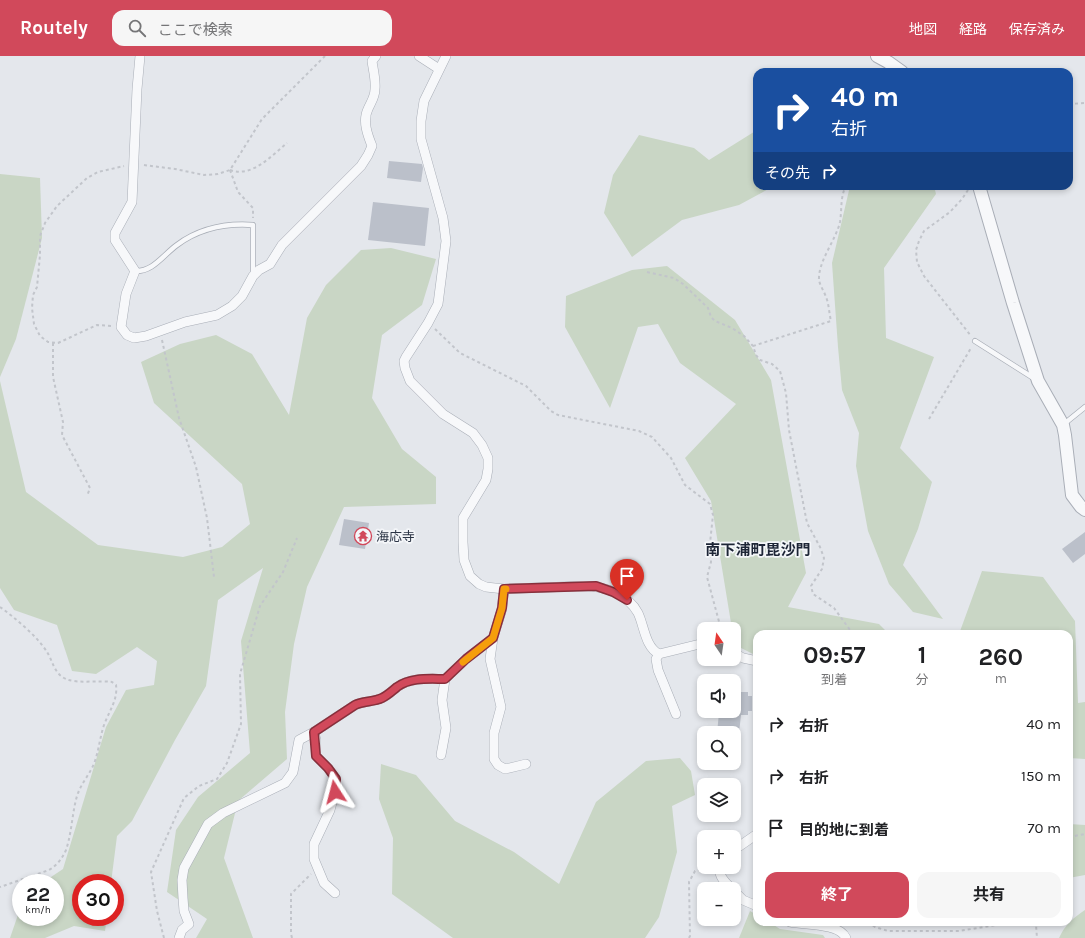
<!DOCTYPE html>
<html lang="ja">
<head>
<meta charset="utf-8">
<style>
	body { margin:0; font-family:Karla,"Noto Sans JP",sans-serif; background:#f6f6f6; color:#202124; height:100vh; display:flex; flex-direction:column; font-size:15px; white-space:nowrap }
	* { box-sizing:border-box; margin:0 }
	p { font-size:13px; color:#757577 }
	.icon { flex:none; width:22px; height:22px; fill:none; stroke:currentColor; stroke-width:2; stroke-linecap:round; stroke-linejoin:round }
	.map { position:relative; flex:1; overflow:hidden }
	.details { position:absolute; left:753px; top:574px; width:320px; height:296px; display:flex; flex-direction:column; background:#fff; border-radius:12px; box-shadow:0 2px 6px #0003 }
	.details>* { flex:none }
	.banner { position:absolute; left:753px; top:12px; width:320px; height:122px; border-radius:12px; box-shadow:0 2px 6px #0003; background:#1a4fa0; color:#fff; overflow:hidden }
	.needle { width:26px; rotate:347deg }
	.fabs { position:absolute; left:697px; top:566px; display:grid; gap:8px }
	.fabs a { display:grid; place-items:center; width:44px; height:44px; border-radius:8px; background:#fff; box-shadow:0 2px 6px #0003; font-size:20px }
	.speed { position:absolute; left:12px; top:818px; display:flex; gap:8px; font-size:20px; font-weight:700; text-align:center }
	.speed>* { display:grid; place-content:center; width:52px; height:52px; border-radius:50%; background:#fff; box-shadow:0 2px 6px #0003; line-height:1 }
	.speed small { font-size:10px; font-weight:400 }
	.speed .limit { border:6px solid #d22; background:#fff; color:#111 }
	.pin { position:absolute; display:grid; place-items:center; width:34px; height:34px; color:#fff; margin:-41px -17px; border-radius:50% 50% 50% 0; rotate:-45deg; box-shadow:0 0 4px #0007 }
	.pin .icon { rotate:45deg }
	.me { position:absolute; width:44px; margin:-22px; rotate:351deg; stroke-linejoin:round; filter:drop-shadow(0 0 3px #0008) }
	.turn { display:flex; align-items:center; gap:14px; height:84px; padding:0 12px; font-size:18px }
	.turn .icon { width:52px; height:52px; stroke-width:2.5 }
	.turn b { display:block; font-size:28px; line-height:34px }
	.then { display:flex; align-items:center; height:38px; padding:0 12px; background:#0003; gap:8px; font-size:15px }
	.eta { display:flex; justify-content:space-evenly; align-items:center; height:68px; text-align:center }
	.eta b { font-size:24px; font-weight:700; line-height:28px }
	.primary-button { display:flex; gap:8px; margin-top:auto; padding:8px 12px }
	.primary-button a { flex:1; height:46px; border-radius:12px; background:#d1495b; color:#fff; font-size:16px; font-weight:700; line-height:46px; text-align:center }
	.primary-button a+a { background:#f6f6f6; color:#202124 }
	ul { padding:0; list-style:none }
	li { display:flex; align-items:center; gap:12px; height:52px; padding:0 12px }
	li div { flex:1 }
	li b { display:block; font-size:15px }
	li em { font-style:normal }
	header { display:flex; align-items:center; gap:24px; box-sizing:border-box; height:56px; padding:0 20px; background:#d1495b; color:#fff }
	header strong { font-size:19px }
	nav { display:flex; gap:22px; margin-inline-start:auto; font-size:14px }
	.search { width:280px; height:36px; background:#f6f6f6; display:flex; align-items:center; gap:10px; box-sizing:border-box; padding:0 14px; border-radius:12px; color:#757577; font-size:15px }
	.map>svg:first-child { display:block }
</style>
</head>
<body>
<header>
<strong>Routely</strong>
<div class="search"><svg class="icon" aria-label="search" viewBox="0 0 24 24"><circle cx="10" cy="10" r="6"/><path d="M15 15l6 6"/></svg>ここで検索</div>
<nav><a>地図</a><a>経路</a><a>保存済み</a></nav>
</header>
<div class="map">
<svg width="1085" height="882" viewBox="0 0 1085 882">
	<rect width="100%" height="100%" fill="#e4e7ec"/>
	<g fill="#c9d6c5">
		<path d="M757 74V130H774L739 149 682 164 632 201 604 157 613 119 639 79 694 92 709 104Z"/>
		<path d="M0 118 40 122 42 182 16 283 0 321Z"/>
		<path d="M850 130H934L936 138 884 212 886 282 934 301 900 392 932 426 918 473 903 509 943 563 913 556 889 528 868 475 856 410 859 377 842 334 838 291 832 207Z"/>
		<path d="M391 192 436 203 422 249 382 279 372 342 402 393 436 421V448L344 451 307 531 294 588 285 656 287 703 238 745 224 802 253 882H196L207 863 167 836 176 774 198 741 250 697 241 585 263 512 218 544 206 630 175 684 132 765 117 780 111 827H81V861H107L105 875 74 870 45 882H10L21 850V861H55V827H42L63 813 106 671 126 634 154 629 157 605 137 591 96 618 72 615 57 569 14 554 0 532V325L26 436 98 489 183 501 222 491 250 468 242 428 154 347 141 306 180 288 216 279 252 298 289 359 307 262 326 229 361 194Z"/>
		<path d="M667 210 735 264 771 324 806 517 788 551 879 568 889 578H757V600L735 589 734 573H732L711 445 685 402 736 348 680 307 658 268 638 271 610 352 565 271 566 240 632 214Z"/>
		<path d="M982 515 1043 521 1075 565 1078 647 1085 646V703L1069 702V578H959Z"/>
		<path d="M680 702 691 715 695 739 672 750 677 796 659 861 645 882H453L392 838 393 782 379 743 381 708 416 719 455 765 514 796 559 828 596 746 646 705Z"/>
		<path d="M1069 768 1085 769V819L1069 822Z"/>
		<path d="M1085 854V882H1059C1064 870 1074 861 1085 854Z"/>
		<path d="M750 855 757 859V866H769L780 873 823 879 825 882H739Z"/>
	</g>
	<g fill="#bbc0ca">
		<path d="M389 105 422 108 423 112 421 126 387 122Z"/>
		<path d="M373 146 429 152 425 190 368 184Z"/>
		<path d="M344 463 369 467 365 493 339 489Z"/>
		<path d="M1085 476V498L1073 507 1062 493Z"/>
		<path d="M734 636H748V640H752V655H748V659H741L739 677H717L719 657 730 658V655H734Z"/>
	</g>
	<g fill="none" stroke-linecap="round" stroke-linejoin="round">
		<g stroke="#a9aeb7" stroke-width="6">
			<g id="service">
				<path d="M135 215C153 216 163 199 177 189 200 172 225 167 253 169V220"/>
				<path d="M975 285 1035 323"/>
				<path d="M1064 368 1085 351"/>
			</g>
		</g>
		<g stroke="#a9aeb7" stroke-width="10">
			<g id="minor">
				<path d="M140 0 137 33 132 146 115 177V184L135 215 126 238 121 271 127 279 134 282 146 280 185 266 217 259 232 250 242 240 253 220 259 214 270 208 282 189 361 110 368 99 372 90C368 80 362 65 368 53 371 46 375 41 375 33 376 24 373 13 372 5L376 0"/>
				<path d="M419 0 439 13"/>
				<path d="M446 0 424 45 421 65V83L443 162 446 185 438 248 428 267 406 301 404 305 405 312 410 325 443 358 473 377 482 389 488 402V413L486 424 463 462V486L464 504 470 520 479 528 486 531 504 533 584 530C604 530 628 538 638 557 644 569 645 591 659 598L704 587"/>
				<path d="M493 582 490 603 501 651 494 677V703L498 709 505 713 526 708"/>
				<path d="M734 597 743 602 757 605"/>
				<path d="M659 598 656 603 658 614 676 658"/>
				<path d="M441 699 446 672 442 644 445 623"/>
				<path d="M734 794 757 778"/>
				<path d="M719 811C719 821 725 826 732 833"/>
				<path d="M734 835 743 844 757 850"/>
				<path d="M335 837 324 827 314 803V788L330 754 335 736 336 723 328 712 316 700V684L314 676 355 649C363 645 373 646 382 642 388 639 392 635 397 631 411 621 429 623 445 623L466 603 493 582 502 553 504 533"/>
				<path d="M790 866C805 869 839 867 846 882"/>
				<path d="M179 882 182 874 189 868 184 855 183 842 182 824 184 812 208 768 223 757 285 727 293 716 299 684 314 676"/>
			</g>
		</g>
		<g stroke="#a9aeb7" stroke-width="14">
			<g id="tertiary">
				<path d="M877 0 888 6 902 16"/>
				<path d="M979 130 1013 247 1038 325 1063 369 1065 379 1072 439 1081 451 1085 454"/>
			</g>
		</g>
		<g stroke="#c2c5cb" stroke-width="2" stroke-dasharray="3 3" stroke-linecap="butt">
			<path d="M1069 48 1085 47"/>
			<path d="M144 109 175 113 204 119 218 118 230 114 262 63 325 0"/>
			<path d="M230 114C252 122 271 100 287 87"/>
			<path d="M230 114 238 136 253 152V162"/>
			<path d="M968 134 962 143 950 156 924 175 919 185 916 194 917 206 924 220 971 280"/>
			<path d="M647 216 674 222 683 228 708 252 711 261 715 265 732 272 744 280 753 290 756 299 760 304 772 308 780 315 786 337 789 374 807 467 820 491 824 502 822 513 811 530 813 538 834 552 853 578"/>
			<path d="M111 270 97 269 58 287 48 286 40 280 34 268 32 252 33 239 37 231 40 199V180L45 167 57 150 87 122 98 116 124 110"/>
			<path d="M435 273 460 297 526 330 551 355 558 359 639 375 652 381 671 402 685 429 710 448 713 459 710 487 711 506 707 521 721 573"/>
			<path d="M162 284 179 362 196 411 207 462 214 521"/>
			<path d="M53 287V321L63 366 62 379 90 432 87 440"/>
			<path d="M753 290 831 265C829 257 829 248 826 241 824 235 820 230 819 224 818 205 836 184 840 166 842 154 840 141 846 130"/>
			<path d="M929 363 971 292"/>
			<path d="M0 551C14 561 38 581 47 596 53 605 54 618 66 623 78 628 99 624 112 626L116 629C118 644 109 655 104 669 100 681 99 693 95 705 91 717 81 727 77 740 72 757 72 776 66 794 62 803 57 809 49 814L0 831"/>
			<path d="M1069 781 1085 778"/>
			<path d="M868 866 875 871 888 875H959L1015 866"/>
			<path d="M1033 866 1036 869 1037 882"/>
			<path d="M164 882 157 855 151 816 184 742 199 730 217 723 227 707 241 668 240 618 260 550 283 516 297 482"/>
			<path d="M292 882 291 878V838L311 818"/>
			<path d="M689 882 690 880 689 826 695 815 709 811"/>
		</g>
		<use href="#service" stroke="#f7f8fa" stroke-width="4.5"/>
		<use href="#minor" stroke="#f7f8fa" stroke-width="9"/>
		<use href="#tertiary" stroke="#f7f8fa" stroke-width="12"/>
	</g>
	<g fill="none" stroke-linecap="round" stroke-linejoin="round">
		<g stroke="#882f3b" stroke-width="10">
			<path id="route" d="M335 736 336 723 328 712 316 700 314 676 355 649C363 645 374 646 382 642 388 639 392 635 397 631 411 621 429 623 445 623L466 603 493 582 502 552 504 533 596 530 613 536 627 544"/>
		</g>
		<use href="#route" stroke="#d1495b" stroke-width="7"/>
		<path stroke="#f59e0b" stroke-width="7" d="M463 606 493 582 502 552 504 533H506"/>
	</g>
	<defs>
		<g id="temple-ring" transform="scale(0.9)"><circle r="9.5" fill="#f4f6f9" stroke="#d1495b" stroke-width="1.5"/><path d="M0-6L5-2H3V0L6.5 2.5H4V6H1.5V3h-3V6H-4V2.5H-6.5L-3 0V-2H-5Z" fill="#d1495b"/></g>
	</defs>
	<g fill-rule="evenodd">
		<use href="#temple-ring" x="363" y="480"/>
	</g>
	<g text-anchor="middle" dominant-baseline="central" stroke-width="3.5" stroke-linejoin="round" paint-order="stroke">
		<g font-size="13" fill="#2b3445" stroke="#f4f6f9" text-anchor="start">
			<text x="376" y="480">海応寺</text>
		</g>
		<g font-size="15" font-weight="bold" fill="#1d2536" stroke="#f4f6f9">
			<text x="758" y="494">南下浦町毘沙門</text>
		</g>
	</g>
</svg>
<div class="fabs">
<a><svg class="needle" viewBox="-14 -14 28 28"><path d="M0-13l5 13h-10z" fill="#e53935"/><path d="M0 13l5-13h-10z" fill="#757577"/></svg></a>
<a><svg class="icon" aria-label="sound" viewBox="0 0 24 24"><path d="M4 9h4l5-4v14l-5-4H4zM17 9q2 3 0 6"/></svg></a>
<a><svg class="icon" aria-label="search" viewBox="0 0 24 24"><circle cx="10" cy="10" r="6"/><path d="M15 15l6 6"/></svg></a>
<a><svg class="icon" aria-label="layers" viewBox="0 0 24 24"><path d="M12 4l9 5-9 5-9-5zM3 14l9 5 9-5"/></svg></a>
<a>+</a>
<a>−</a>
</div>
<div class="speed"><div>22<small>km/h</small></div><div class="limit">30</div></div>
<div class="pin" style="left:627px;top:544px;background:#d93025"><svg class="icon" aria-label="arrive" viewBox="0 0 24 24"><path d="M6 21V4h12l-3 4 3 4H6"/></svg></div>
<svg class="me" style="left:335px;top:736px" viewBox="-20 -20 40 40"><path d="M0-17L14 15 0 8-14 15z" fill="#d1495b" stroke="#fff" stroke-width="4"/></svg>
<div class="banner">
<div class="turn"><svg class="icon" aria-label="right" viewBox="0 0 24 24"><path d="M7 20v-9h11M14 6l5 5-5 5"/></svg><div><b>40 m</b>右折</div></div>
<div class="then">その先<svg class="icon" aria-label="right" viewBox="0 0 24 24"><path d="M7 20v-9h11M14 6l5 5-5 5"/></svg></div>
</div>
<section class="details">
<div class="eta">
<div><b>09:57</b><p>到着</p></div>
<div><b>1</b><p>分</p></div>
<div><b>260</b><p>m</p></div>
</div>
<ul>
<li><svg class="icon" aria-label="right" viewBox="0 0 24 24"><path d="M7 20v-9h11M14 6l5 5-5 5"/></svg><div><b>右折</b></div><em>40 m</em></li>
<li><svg class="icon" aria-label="right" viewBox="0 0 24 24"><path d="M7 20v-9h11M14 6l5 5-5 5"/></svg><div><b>右折</b></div><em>150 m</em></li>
<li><svg class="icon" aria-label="arrive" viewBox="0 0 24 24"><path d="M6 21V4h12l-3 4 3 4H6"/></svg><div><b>目的地に到着</b></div><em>70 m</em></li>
</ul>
<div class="primary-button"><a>終了</a><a>共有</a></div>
</section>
</div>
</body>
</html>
